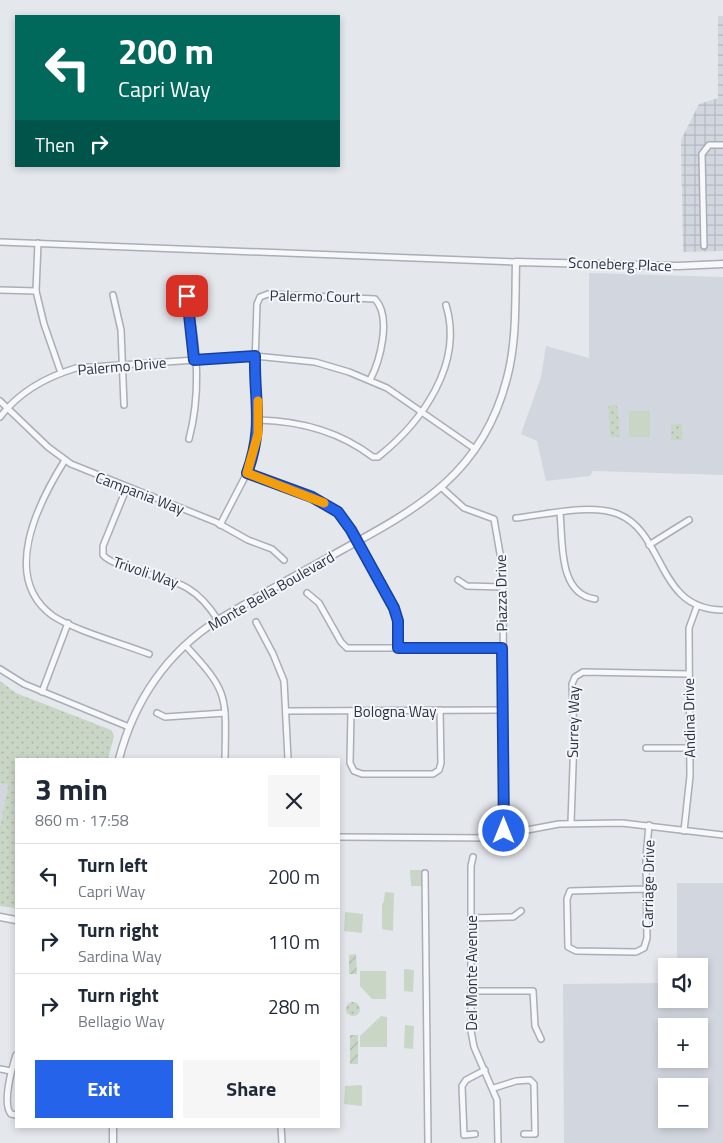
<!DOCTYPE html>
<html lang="en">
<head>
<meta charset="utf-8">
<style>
	body { margin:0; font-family:"Titillium Web",sans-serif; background:#f6f6f7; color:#1f2937; height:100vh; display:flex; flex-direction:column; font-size:19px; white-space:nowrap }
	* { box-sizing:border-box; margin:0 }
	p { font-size:16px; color:#747a83 }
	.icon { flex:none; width:28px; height:28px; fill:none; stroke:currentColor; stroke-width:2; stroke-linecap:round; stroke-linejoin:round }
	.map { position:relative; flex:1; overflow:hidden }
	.drawer { position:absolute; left:15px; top:758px; width:325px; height:370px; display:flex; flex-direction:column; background:#fff; border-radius:0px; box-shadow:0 2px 8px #0003 }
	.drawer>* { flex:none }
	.hud { position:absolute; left:15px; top:15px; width:325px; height:152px; border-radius:0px; box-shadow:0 2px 8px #0003; background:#00695c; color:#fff; overflow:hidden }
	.tools { position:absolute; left:658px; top:958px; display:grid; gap:10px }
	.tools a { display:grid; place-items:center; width:50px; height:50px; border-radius:0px; background:#fff; box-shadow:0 2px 8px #0003; font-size:25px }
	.pin { position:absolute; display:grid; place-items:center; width:42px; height:42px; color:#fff; margin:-21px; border-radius:10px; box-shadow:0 2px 8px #0006 }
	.me { position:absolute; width:55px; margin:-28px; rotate:0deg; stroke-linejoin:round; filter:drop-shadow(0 0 4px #0008) }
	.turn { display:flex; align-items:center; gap:18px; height:105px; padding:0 20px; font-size:22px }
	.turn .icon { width:65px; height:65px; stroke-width:2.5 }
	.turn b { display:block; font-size:35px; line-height:42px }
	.then { display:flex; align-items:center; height:48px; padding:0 20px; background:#0003; gap:10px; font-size:19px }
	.round { display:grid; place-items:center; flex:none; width:52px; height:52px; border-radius:0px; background:#f6f6f7 }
	.head { display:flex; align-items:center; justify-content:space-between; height:85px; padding:0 20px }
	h1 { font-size:30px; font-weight:700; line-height:38px }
	.action { display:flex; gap:10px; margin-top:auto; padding:10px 20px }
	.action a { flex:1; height:58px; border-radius:0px; background:#2563eb; color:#fff; font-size:20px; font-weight:700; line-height:58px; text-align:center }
	.action a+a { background:#f6f6f7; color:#1f2937 }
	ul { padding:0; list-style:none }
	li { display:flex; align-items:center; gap:15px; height:65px; padding:0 20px; border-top:1px solid #e0e1e3 }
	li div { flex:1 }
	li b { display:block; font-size:19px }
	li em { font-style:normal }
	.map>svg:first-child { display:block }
</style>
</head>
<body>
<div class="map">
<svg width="723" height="1143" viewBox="0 0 723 1143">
	<defs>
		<pattern id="industrial-grid" width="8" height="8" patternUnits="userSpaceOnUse" patternTransform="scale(1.25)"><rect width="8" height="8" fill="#d2d6de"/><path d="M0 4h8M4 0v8" fill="none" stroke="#b4b8c0"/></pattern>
		<pattern id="park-dots" width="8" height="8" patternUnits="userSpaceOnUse" patternTransform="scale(1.25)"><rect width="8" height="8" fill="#c9d6c5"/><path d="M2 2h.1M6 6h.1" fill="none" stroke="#adb8ab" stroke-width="1.8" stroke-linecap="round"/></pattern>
		<pattern id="garden-furrows" width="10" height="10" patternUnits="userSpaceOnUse" patternTransform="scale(1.25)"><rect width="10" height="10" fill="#c9d6c5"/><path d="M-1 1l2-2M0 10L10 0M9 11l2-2" fill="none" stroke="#adb8ab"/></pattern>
	</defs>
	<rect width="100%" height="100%" fill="#e4e7ec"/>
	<g fill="#d2d6de" fill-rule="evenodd">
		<path d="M589 273 723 277V475L593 471 590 476 546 481 537 441 521 434 541 377 546 346 589 358Z"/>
		<path d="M0 783 8 785 0 826Z"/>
		<path d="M677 883H723V1143H564L563 984 666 983V999H699V966H677ZM666 1026H699V1059H666ZM666 1086H699V1119H666Z"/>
	</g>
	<path fill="url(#industrial-grid)" d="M718 16H723V251L683 252 681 140 699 104 718 98Z"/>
	<g fill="#c9d6c5">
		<rect x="629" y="411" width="21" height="26"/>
		<path d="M410 870H422V886H411Z"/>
		<path d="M385 892 394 893 393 931 382 929V905L384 901Z"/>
		<path d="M345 912 363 914 362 933 344 931Z"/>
		<path d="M404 969 414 970 413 992 404 991Z"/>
		<path d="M360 971H386V999H372L360 986Z"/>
		<path d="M381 1016 387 1017V1047H360V1036Z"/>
		<path d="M405 1025 414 1026 413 1049 404 1048Z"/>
		<path d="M362 1085V1106L344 1104 345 1086Z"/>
	</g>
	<g fill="url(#park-dots)">
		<path d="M608 405H617L620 437H610Z"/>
		<rect x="671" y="424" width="11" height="16"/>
		<path d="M0 681 16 693 111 730 114 736 108 759H16V908L0 906V826L8 785 0 783Z"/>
		<circle cx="353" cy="1009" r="7"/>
	</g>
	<g fill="url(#garden-furrows)">
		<path d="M356 954 357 974H349V955Z"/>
		<rect x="350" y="1035" width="8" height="29"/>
	</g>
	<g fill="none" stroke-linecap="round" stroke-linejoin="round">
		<g stroke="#a9aeb7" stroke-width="8">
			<g id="minor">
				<path d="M0 242 516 262"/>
				<path d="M38 243 36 291 44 324 61 373"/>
				<path d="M704 246 702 154 709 145H723"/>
				<path d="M0 290 36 291"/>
				<path d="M113 295 121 330 124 405"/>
				<path d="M187 295C197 341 201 394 189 439"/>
				<path d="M0 401 48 447 71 464 216 522 248 540 272 549 284 560"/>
				<path d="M0 417C19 392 46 377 76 368L255 356 315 362 349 372 387 388 475 449"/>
				<path d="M259 420C300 421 340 432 373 457H378C422 422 464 364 446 305"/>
				<path d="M65 460C38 503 0 578 53 616 76 631 121 643 149 654"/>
				<path d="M247 473 312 497 338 512 351 530 394 608 398 621V648"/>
				<path d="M127 487 103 546V555C108 561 116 563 123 566 166 582 190 576 218 620"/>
				<path d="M560 513C563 542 558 594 595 599"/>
				<path d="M516 518C544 515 591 503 618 514 666 533 656 610 723 610"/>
				<path d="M220 525 247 473 256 445 259 420 255 364 257 304 260 297 268 294 375 299C392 317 380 361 370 380"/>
				<path d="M649 545 689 520"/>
				<path d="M458 580 467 586 503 587"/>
				<path d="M307 593 319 603 341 642 347 648H502"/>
				<path d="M256 622 273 654 284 681 288 759"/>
				<path d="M185 645C229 692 226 695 225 759"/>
				<path d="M0 669 24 684 129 727"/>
				<path d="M42 692 68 623"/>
				<path d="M287 711 503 710"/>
				<path d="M351 711 350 763 354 771 362 774H433L439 770 441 763 440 710"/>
				<path d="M157 713 165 717 225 713"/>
				<path d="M646 748H690"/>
				<path d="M571 823 574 737 572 684 575 677 583 672 689 674"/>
				<path d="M527 830 559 824 622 823 723 835"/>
				<path d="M684 831 690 776 689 628 697 606"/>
				<path d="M339 837 496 838 502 836 504 831 503 571 494 519 464 508 442 488"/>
				<path d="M473 857 471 866V1031L474 1047 497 1100 498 1143"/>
				<path d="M425 873 428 1143"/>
				<path d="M645 889 570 891 567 899 568 947 576 951 636 952 644 948 647 938 646 858 649 825"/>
				<path d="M471 918 513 917 521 911"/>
				<path d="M471 991H533L535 1026 541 1039"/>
				<path d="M16 1055C12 1068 2 1104 11 1114L16 1115"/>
				<path d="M0 1069 11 1071"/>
				<path d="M494 1088 516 1081 530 1080 534 1084 535 1134H524"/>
				<path d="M281 1126 282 1143"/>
				<path d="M475 1134 464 1135 462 1086 466 1080 485 1070"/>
			</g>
		</g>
		<g stroke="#a9aeb7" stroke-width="9">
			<g id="tertiary">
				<path d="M119 759C134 701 167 652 218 620 258 596 299 574 340 551 419 508 483 473 507 378 517 341 515 300 516 262L678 266 723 264"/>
				<path d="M0 917 16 920"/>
				<path d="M113 1143V1126"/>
			</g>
		</g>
		<use href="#minor" stroke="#f7f8fa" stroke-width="5"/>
		<use href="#tertiary" stroke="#f7f8fa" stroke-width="6"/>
	</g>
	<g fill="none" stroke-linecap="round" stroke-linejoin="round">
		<g stroke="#184099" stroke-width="12">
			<path id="route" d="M187 296 194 360 255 356C254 401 264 427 247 473L312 497 338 512 351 530 394 608 398 621V648H502L504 831"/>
		</g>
		<use href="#route" stroke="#2563eb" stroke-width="9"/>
		<path stroke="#f59e0b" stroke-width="9" d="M258 401V434L247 473 324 503"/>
	</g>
	<g text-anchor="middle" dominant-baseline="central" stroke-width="4" stroke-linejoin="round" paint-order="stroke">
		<g font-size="15" fill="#2b3445" stroke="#f4f6f9">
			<text transform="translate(620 264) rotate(2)">Sconeberg Place</text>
			<text transform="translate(315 296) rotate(1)">Palermo Court</text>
			<text transform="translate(122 366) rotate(-5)">Palermo Drive</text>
			<text transform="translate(140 493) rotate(21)">Campania Way</text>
			<text transform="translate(146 572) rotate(19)">Trivoli Way</text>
			<text transform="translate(271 591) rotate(-30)">Monte Bella Boulevard</text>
			<text transform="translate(501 593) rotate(-91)">Piazza Drive</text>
			<text x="395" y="711">Bologna Way</text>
			<text transform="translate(689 718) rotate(-91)">Andina Drive</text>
			<text transform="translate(573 722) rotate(-89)">Surrey Way</text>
			<text transform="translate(648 884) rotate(-89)">Carriage Drive</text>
			<text transform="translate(471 973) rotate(-90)">Del Monte Avenue</text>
		</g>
	</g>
</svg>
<div class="tools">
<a><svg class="icon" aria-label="sound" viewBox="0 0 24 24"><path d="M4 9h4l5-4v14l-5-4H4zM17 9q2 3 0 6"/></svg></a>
<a>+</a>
<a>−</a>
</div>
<div class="pin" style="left:187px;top:296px;background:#d93025"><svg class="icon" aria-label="arrive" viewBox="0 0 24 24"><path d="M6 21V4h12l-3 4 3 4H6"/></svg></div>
<svg class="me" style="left:504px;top:831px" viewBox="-20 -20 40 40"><circle r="17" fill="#2563eb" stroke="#fff" stroke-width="3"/><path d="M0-11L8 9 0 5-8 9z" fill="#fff"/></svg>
<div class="hud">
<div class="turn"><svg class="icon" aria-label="left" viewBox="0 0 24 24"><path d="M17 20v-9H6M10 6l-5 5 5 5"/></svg><div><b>200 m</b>Capri Way</div></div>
<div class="then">Then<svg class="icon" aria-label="right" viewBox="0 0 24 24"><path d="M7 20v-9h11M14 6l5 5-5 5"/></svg></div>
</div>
<section class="drawer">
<div class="head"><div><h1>3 min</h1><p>860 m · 17:58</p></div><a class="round"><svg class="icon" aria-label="close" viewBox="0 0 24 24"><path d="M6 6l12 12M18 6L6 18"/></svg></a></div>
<ul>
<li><svg class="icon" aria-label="left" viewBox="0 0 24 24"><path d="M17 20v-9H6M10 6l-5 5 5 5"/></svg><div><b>Turn left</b><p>Capri Way</p></div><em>200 m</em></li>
<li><svg class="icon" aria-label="right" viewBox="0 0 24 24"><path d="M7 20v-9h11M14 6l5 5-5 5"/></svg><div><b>Turn right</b><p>Sardina Way</p></div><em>110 m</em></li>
<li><svg class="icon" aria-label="right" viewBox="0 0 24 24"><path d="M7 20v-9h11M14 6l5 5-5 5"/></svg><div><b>Turn right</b><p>Bellagio Way</p></div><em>280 m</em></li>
</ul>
<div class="action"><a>Exit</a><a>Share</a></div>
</section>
</div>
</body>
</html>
